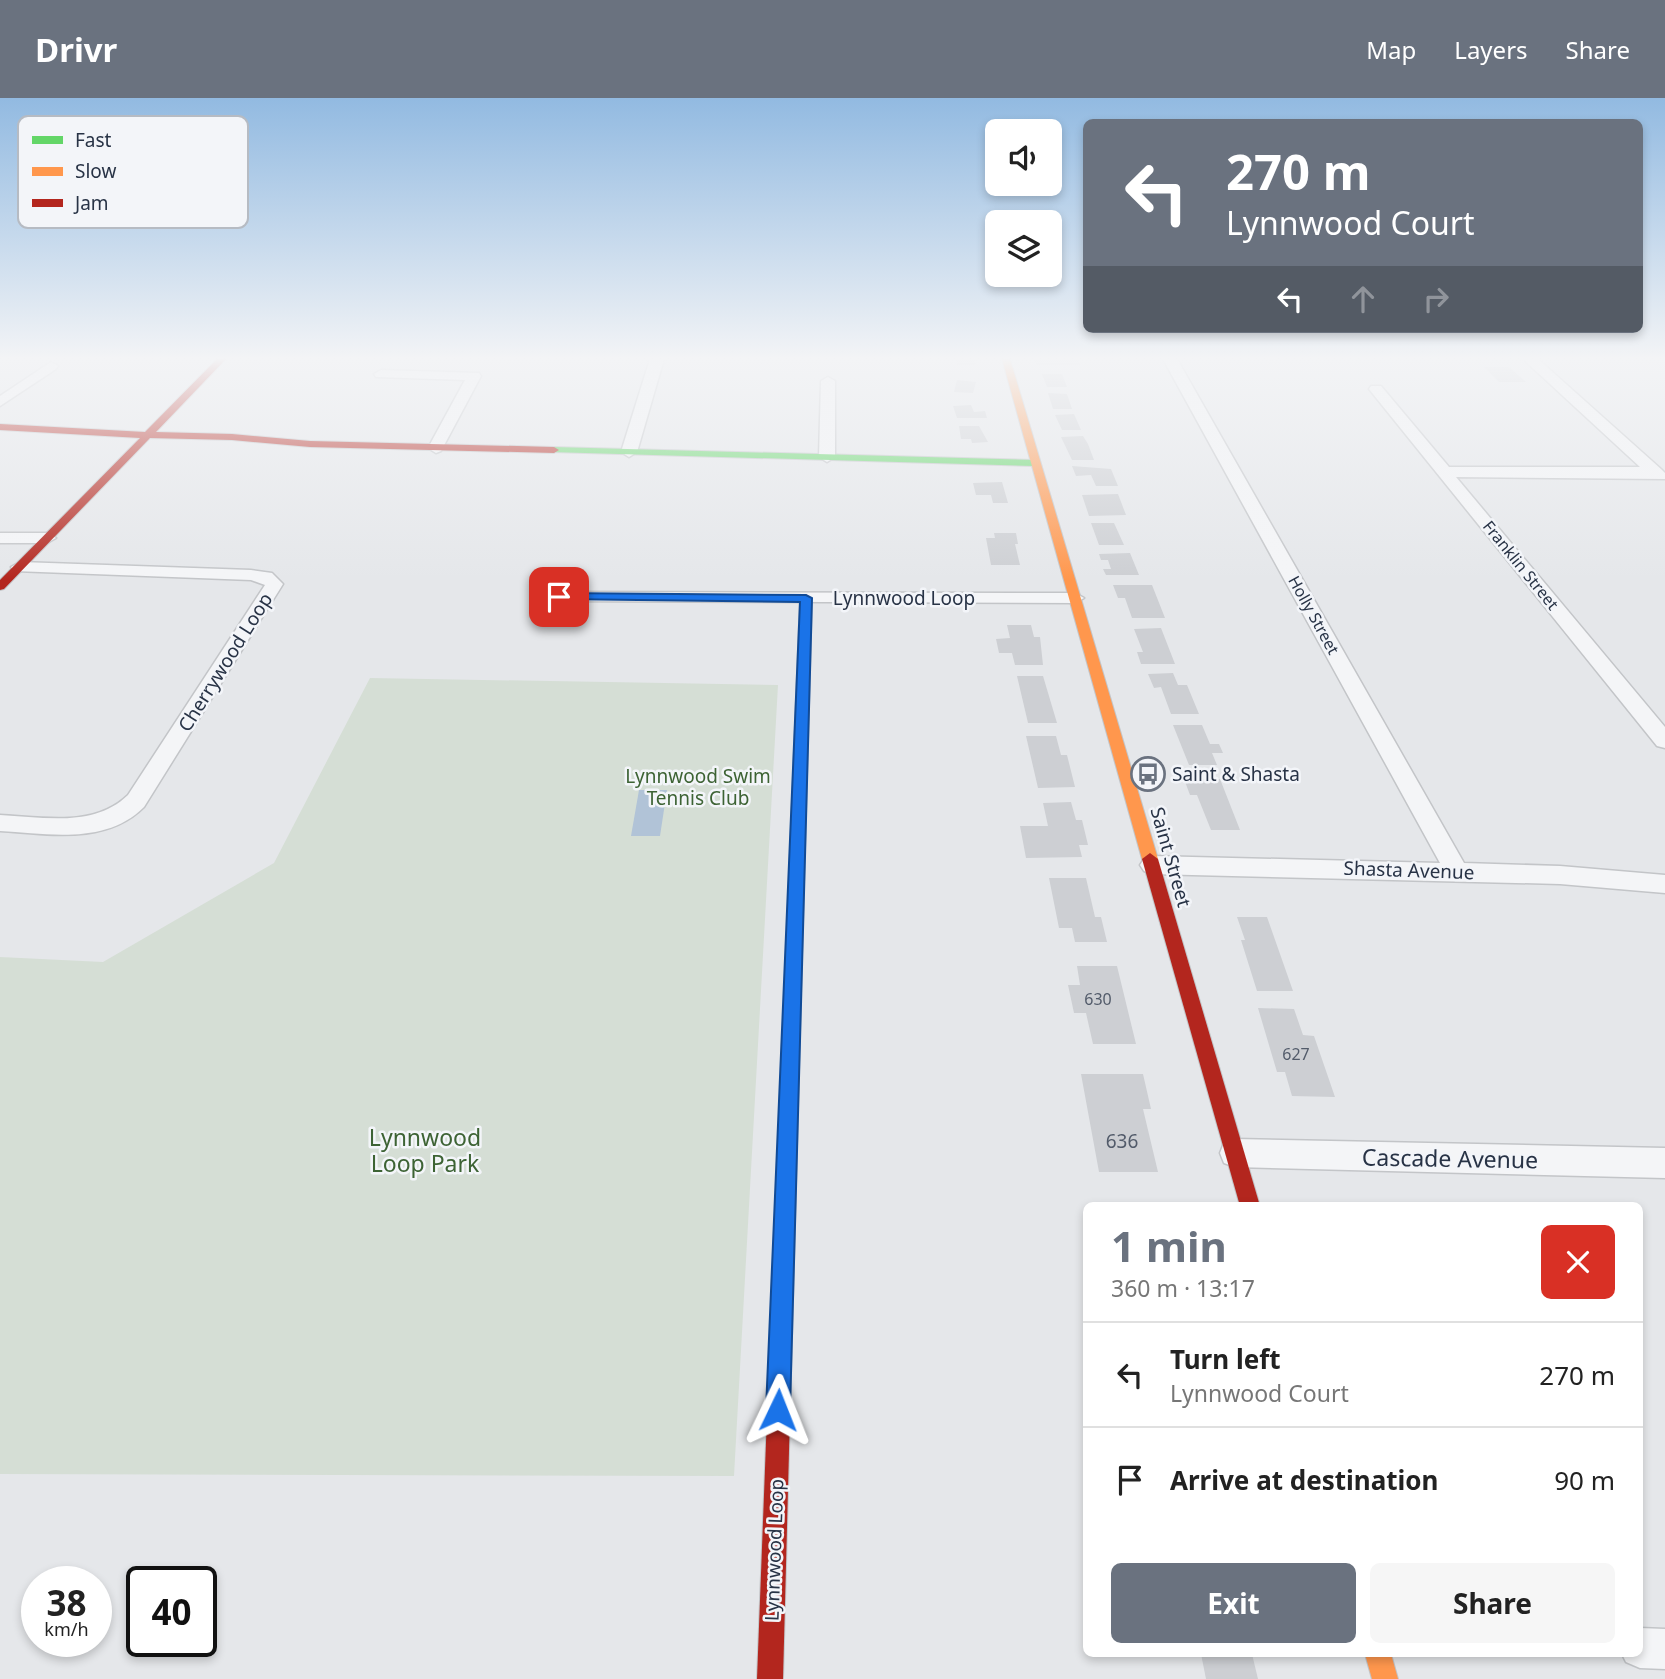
<!DOCTYPE html>
<html lang="en">
<head>
<meta charset="utf-8">
<style>
	body { margin:0; font-family:"Noto Sans",sans-serif; background:#f6f6f6; color:#222; height:100vh; display:flex; flex-direction:column; font-size:26px; white-space:nowrap }
	* { box-sizing:border-box; margin:0 }
	p { font-size:23px; color:#767676 }
	.icon { flex:none; width:38px; height:38px; fill:none; stroke:currentColor; stroke-width:2; stroke-linecap:round; stroke-linejoin:round }
	.map { position:relative; flex:1; overflow:hidden }
	.details { position:absolute; left:1083px; top:1104px; width:560px; height:455px; display:flex; flex-direction:column; background:#fff; border-radius:10px; box-shadow:0 4px 10px #0003 }
	.details>* { flex:none }
	.top-card { position:absolute; left:1083px; top:21px; width:560px; height:214px; border-radius:10px; box-shadow:0 4px 10px #0003; background:#6a727f; color:#fff; overflow:hidden }
	.tools { position:absolute; left:985px; top:21px; display:grid; gap:14px }
	.tools a { display:grid; place-items:center; width:77px; height:77px; border-radius:10px; background:#fff; box-shadow:0 4px 10px #0003; font-size:35px }
	.speed { position:absolute; left:21px; top:1468px; display:flex; gap:14px; font-size:35px; font-weight:700; text-align:center }
	.speed>* { display:grid; place-content:center; width:91px; height:91px; border-radius:50%; background:#fff; box-shadow:0 4px 10px #0003; line-height:1 }
	.speed small { font-size:18px; font-weight:400 }
	.speed .limit { border:4px solid #111; border-radius:10px; background:#fff; color:#111 }
	.pin { position:absolute; display:grid; place-items:center; width:60px; height:60px; color:#fff; margin:-30px; border-radius:14px; box-shadow:0 4px 10px #0006 }
	.me { position:absolute; width:77px; margin:-38px; rotate:2deg; stroke-linejoin:round; filter:drop-shadow(0 0 5px #0008) }
	.turn { display:flex; align-items:center; gap:24px; height:147px; padding:0 28px; font-size:32px }
	.turn .icon { width:91px; height:91px; stroke-width:2.5 }
	.turn b { display:block; font-size:49px; line-height:60px }
	.lanes { display:flex; align-items:center; height:66px; padding:0 28px; background:#0003; justify-content:center; gap:35px; direction:ltr }
	.lanes .off { opacity:.35 }
	.round { display:grid; place-items:center; flex:none; width:74px; height:74px; border-radius:10px; background:#f6f6f6 }
	.headline { display:flex; align-items:center; justify-content:space-between; height:119px; padding:0 28px }
	h1 { font-size:42px; font-weight:700; line-height:52px; color:#6a727f }
	.button { display:flex; gap:14px; margin-top:auto; padding:14px 28px }
	.button a { flex:1; height:80px; border-radius:10px; background:#6a727f; color:#fff; font-size:28px; font-weight:700; line-height:80px; text-align:center }
	.button a+a { background:#f6f6f6; color:#222 }
	ul { padding:0; list-style:none }
	li { display:flex; align-items:center; gap:21px; height:105px; padding:0 28px; border-top:2px solid #e0e0e0 }
	li div { flex:1 }
	li b { display:block; font-size:26px }
	li em { font-style:normal }
	header { display:flex; align-items:center; gap:42px; box-sizing:border-box; height:98px; padding:0 35px; background:#6a727f; color:#fff }
	header strong { font-size:33px }
	nav { display:flex; gap:38px; margin-inline-start:auto; font-size:24px }
	.map>svg:first-child { display:block }
</style>
</head>
<body>
<header>
<strong>Drivr</strong>
<nav><a>Map</a><a>Layers</a><a>Share</a></nav>
</header>
<div class="map">
<svg width="1665" height="1581" viewBox="0 0 1665 1581">
	<rect width="100%" height="100%" fill="#e5e7ea"/>
	<path fill="#d5ded5" d="M370 580 778 587 734 1378 0 1376V859L103 864 274 765Z"/>
	<path fill="#b1c3d7" d="M639 692H667L660 738H631Z"/>
	<g fill="#cdcfd3">
		<path d="M956 261H974L975 267H957Z"/>
		<path d="M1034 261H1078L1080 267H1037Z"/>
		<path d="M1484 269H1509L1526 284H1499Z"/>
		<path d="M1042 276H1062L1067 289H1047Z"/>
		<path d="M957 282 976 284 973 295 954 294Z"/>
		<path d="M1048 295 1067 296 1072 311H1053Z"/>
		<path d="M971 307 974 314 985 313 987 320H957L953 308Z"/>
		<path d="M1074 316 1081 332H1062L1055 317Z"/>
		<path d="M959 328H979L988 344 972 345 971 341H961Z"/>
		<path d="M1083 338 1088 346 1094 362H1072L1061 339Z"/>
		<path d="M1072 368 1111 371 1118 388H1096L1091 377 1076 378Z"/>
		<path d="M1002 384 1008 405H993L991 397H976L973 385Z"/>
		<path d="M1118 396 1126 417 1089 418 1082 397Z"/>
		<path d="M1091 425H1114L1124 447H1099Z"/>
		<path d="M994 435H1016L1018 446H1015L1020 467H991L986 440H995Z"/>
		<path d="M1130 455 1139 477H1106L1103 471H1111L1108 462H1101L1099 456Z"/>
		<path d="M1113 487H1152L1165 520H1132L1125 500H1118Z"/>
		<path d="M1007 527H1031L1034 539H1040L1043 567H1015L1012 555H999L996 541 1010 540Z"/>
		<path d="M1161 530 1175 566H1141L1137 554H1143L1134 531Z"/>
		<path d="M1173 575 1178 587H1187L1199 616H1171L1161 589 1154 590 1148 576Z"/>
		<path d="M1017 578H1043L1057 625H1028Z"/>
		<path d="M1173 627H1202L1210 646H1219L1223 655H1212L1217 667H1189Z"/>
		<path d="M1026 638H1056L1061 657H1067L1075 689 1038 690Z"/>
		<path d="M1184 681H1220L1240 732H1211L1197 697H1190Z"/>
		<path d="M1071 704 1076 722H1082L1088 747H1079L1082 759 1026 760 1020 728H1048L1043 705Z"/>
		<path d="M1049 780H1086L1095 819H1101L1107 844H1075L1072 830H1059Z"/>
		<path d="M1237 819H1267L1293 893H1257L1241 842H1245Z"/>
		<path d="M1077 868H1117L1136 946H1093L1086 915H1074L1068 887H1080Z"/>
		<path d="M1258 910 1294 911 1303 937 1314 938 1335 999 1292 998 1285 974H1277Z"/>
		<path d="M1081 976H1143L1151 1011H1143L1158 1074H1099Z"/>
		<path d="M1201 1556H1252L1258 1581H1206Z"/>
	</g>
	<g fill="none" stroke-linecap="round" stroke-linejoin="round">
		<g stroke="#c3c5c8" stroke-width="3">
			<g id="street">
				<path d="M650 261H664L637 354 629 359 621 354Z"/>
				<path d="M1163 261H1177L1464 765 1560 768 1665 777V795L1560 786 1152 776 1144 773 1140 767 1144 761 1152 758 1440 765Z"/>
				<path d="M1523 261H1538L1661 371 1665 375V381L1456 379 1665 629V650L1657 648 1369 291 1371 288H1381L1449 369H1640Z"/>
				<path d="M51 264 58 268 56 271 0 308V298Z"/>
				<path d="M381 272 479 275 481 278 441 353 436 355 428 350 465 282 376 279 374 276Z"/>
				<path d="M828 279 835 283V359L827 364 819 359 821 283Z"/>
				<path d="M0 435H47L56 440 47 445H0Z"/>
				<path d="M20 464 251 472 272 475 283 486 144 709C106 747 49 736 0 733V717C43 719 94 730 128 697L265 487 251 482 14 473 11 469Z"/>
				<path d="M559 494 1075 495 1084 500 1075 505 553 503 550 499 553 495Z"/>
				<path d="M1235 1041 1665 1050V1080L1235 1069 1224 1065 1220 1055 1224 1045Z"/>
				<path d="M1640 1530 1665 1531V1571L1640 1570 1626 1564 1622 1556H1640Z"/>
			</g>
		</g>
		<g stroke="#c3c5c8" stroke-width="2">
			<g id="fast">
				<path d="M554 349 1035 362 1040 365 1035 368 551 354V350Z"/>
				<path d="M794 850 800 852 802 857 792 1239 789 1247 781 1250 773 1247 770 1239 786 857 788 852Z"/>
			</g>
		</g>
		<g stroke="#c3c5c8" stroke-width="2">
			<g id="slow">
				<path d="M1002 261H1010L1158 761 1150 767 1142 761Z"/>
				<path d="M806 496 812 500 802 857 800 862 794 864 788 862 786 857 800 500Z"/>
				<path d="M1365 1556H1391L1398 1581H1372Z"/>
			</g>
		</g>
		<g stroke="#c3c5c8" stroke-width="2">
			<g id="jam">
				<path d="M217 261H226L156 334 232 336 310 343 554 349 559 352 554 355 310 349 232 342 150 340 4 491 0 492V482L140 340 0 332V326L145 334Z"/>
				<path d="M1150 755 1158 761 1260 1108H1240L1142 761Z"/>
				<path d="M781 1228 789 1231 792 1239 783 1581H757L770 1239 773 1231Z"/>
			</g>
		</g>
		<use href="#street" fill="#f4f5f7" fill-rule="evenodd"/>
		<use href="#fast" fill="#63d668" fill-rule="evenodd"/>
		<use href="#slow" fill="#ff974d" fill-rule="evenodd"/>
		<use href="#jam" fill="#b3261e" fill-rule="evenodd"/>
	</g>
	<linearGradient id="sky" x2="0" y2="1"><stop stop-color="#92bae1"/><stop offset="0.54" stop-color="#f3f4f6"/><stop offset="1" stop-color="#f3f4f6" stop-opacity="0"/></linearGradient>
	<rect width="1665" height="482" fill="url(#sky)"/>
	<path fill="#1a73e8" stroke="#114b97" stroke-width="2" d="M559 495 806 497 812 500 790 1312 786 1320 778 1323 770 1320 766 1312 800 504 555 501 553 499Z"/>
	<defs>
		<g id="bus-ring" transform="scale(1.75)"><circle r="9.5" fill="#f3f5f9" stroke="#6a727f" stroke-width="1.5"/><path d="M-5-6H5V4H4V6H2V4H-2V6H-4V4H-5ZM-3.5-4V0h7V-4ZM-3.5 1.2v1.5H-2V1.2ZM2 1.2v1.5H3.5V1.2Z" fill="#6a727f"/></g>
	</defs>
	<g fill-rule="evenodd">
		<use href="#bus-ring" x="1148" y="676"/>
	</g>
	<g text-anchor="middle" dominant-baseline="central" stroke-width="5" stroke-linejoin="round" paint-order="stroke">
		<g font-size="16" fill="#283346" stroke="#f3f5f9">
			<text transform="translate(1521 467) rotate(51)">Franklin Street</text>
			<text transform="translate(1314 517) rotate(61)">Holly Street</text>
		</g>
		<g font-size="16" fill="#525b6a">
			<text x="1098" y="901">630</text>
			<text x="1296" y="956">627</text>
		</g>
		<g font-size="19" fill="#283346" stroke="#f3f5f9">
			<text x="904" y="500">Lynnwood Loop</text>
			<text transform="translate(225 564) rotate(-58)">Cherrywood Loop</text>
			<text transform="translate(1171 759) rotate(74)">Saint Street</text>
			<text transform="translate(1409 772) rotate(2)">Shasta Avenue</text>
			<text transform="translate(774 1452) rotate(-88)">Lynnwood Loop</text>
		</g>
		<g font-size="19" fill="#283346" stroke="#f3f5f9" text-anchor="start">
			<text x="1172" y="676">Saint &amp; Shasta</text>
		</g>
		<g font-size="19" fill="#3d6334" stroke="#f3f5f9">
			<text x="698" y="678">Lynnwood Swim<tspan x="698" dy="22">Tennis Club</tspan></text>
		</g>
		<g font-size="19" fill="#525b6a">
			<text x="1122" y="1043">636</text>
		</g>
		<g font-size="23" fill="#3d6334" stroke="#f3f5f9">
			<text x="425" y="1039">Lynnwood<tspan x="425" dy="26">Loop Park</tspan></text>
		</g>
		<g font-size="23" fill="#283346" stroke="#f3f5f9">
			<text transform="translate(1450 1060) rotate(1)">Cascade Avenue</text>
		</g>
	</g>
	<rect x="18" y="18" width="230" height="112" rx="10" fill="#f3f5f9" stroke="#b6bbc3" stroke-width="2"/>
	<rect x="32" y="38" width="31" height="8" fill="#63d668"/>
	<rect x="32" y="69" width="31" height="9" fill="#ff974d"/>
	<rect x="32" y="101" width="31" height="8" fill="#b3261e"/>
	<g font-size="19" fill="#283346">
		<text x="75" y="49">Fast</text>
		<text x="75" y="80">Slow</text>
		<text x="75" y="112">Jam</text>
	</g>
</svg>
<div class="tools">
<a><svg class="icon" aria-label="sound" viewBox="0 0 24 24"><path d="M4 9h4l5-4v14l-5-4H4zM17 9q2 3 0 6"/></svg></a>
<a><svg class="icon" aria-label="layers" viewBox="0 0 24 24"><path d="M12 4l9 5-9 5-9-5zM3 14l9 5 9-5"/></svg></a>
</div>
<div class="speed"><div>38<small>km/h</small></div><div class="limit">40</div></div>
<div class="pin" style="left:559px;top:499px;background:#d93025"><svg class="icon" aria-label="arrive" viewBox="0 0 24 24"><path d="M6 21V4h12l-3 4 3 4H6"/></svg></div>
<svg class="me" style="left:778px;top:1312px" viewBox="-20 -20 40 40"><path d="M0-17L14 15 0 8-14 15z" fill="#1a73e8" stroke="#fff" stroke-width="4"/></svg>
<div class="top-card">
<div class="turn"><svg class="icon" aria-label="left" viewBox="0 0 24 24"><path d="M17 20v-9H6M10 6l-5 5 5 5"/></svg><div><b>270 m</b>Lynnwood Court</div></div>
<div class="lanes"><svg class="icon" aria-label="left" viewBox="0 0 24 24"><path d="M17 20v-9H6M10 6l-5 5 5 5"/></svg><svg class="icon off" aria-label="ahead" viewBox="0 0 24 24"><path d="M12 20V5M6 11l6-6 6 6"/></svg><svg class="icon off" aria-label="right" viewBox="0 0 24 24"><path d="M7 20v-9h11M14 6l5 5-5 5"/></svg></div>
</div>
<section class="details">
<div class="headline"><div><h1>1 min</h1><p>360 m · 13:17</p></div><a class="round" style="background:#d93025;color:#fff"><svg class="icon" aria-label="close" viewBox="0 0 24 24"><path d="M6 6l12 12M18 6L6 18"/></svg></a></div>
<ul>
<li><svg class="icon" aria-label="left" viewBox="0 0 24 24"><path d="M17 20v-9H6M10 6l-5 5 5 5"/></svg><div><b>Turn left</b><p>Lynnwood Court</p></div><em>270 m</em></li>
<li><svg class="icon" aria-label="arrive" viewBox="0 0 24 24"><path d="M6 21V4h12l-3 4 3 4H6"/></svg><div><b>Arrive at destination</b></div><em>90 m</em></li>
</ul>
<div class="button"><a>Exit</a><a>Share</a></div>
</section>
</div>
</body>
</html>
